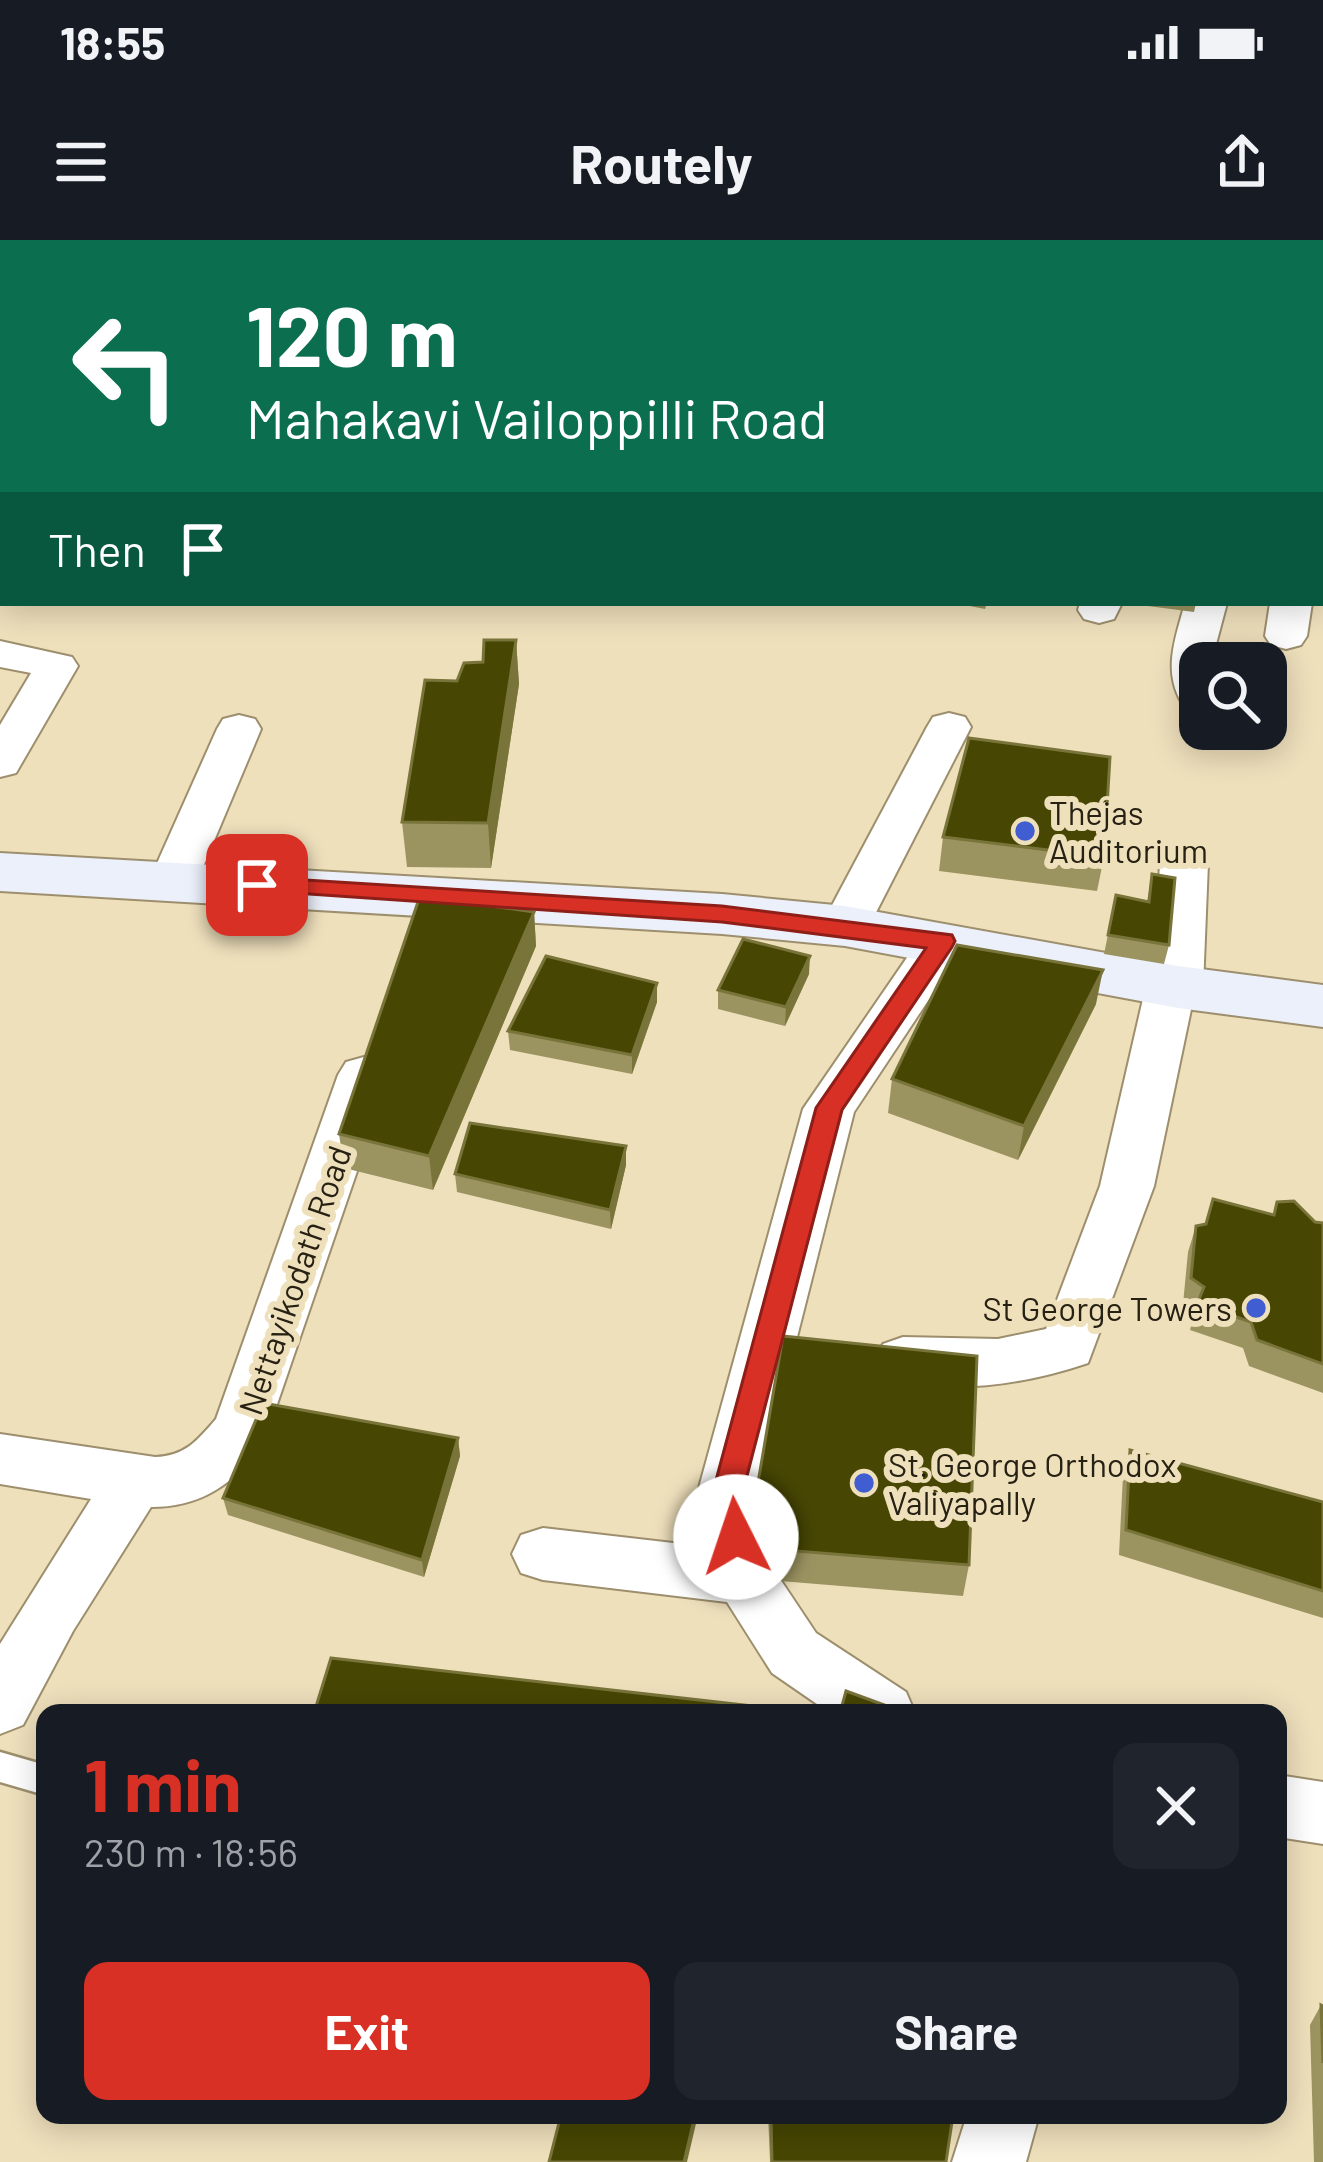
<!DOCTYPE html>
<html lang="en">
<head>
<meta charset="utf-8">
<style>
	body { margin:0; font-family:Barlow,sans-serif; background:#20242c; color:#f1f3f6; height:100vh; display:flex; flex-direction:column; font-size:45px; white-space:nowrap }
	* { box-sizing:border-box; margin:0 }
	p { font-size:39px; color:#9ea1a6 }
	.icon { flex:none; width:66px; height:66px; fill:none; stroke:currentColor; stroke-width:2; stroke-linecap:round; stroke-linejoin:round }
	.map { position:relative; flex:1; overflow:hidden }
	.sheet { position:absolute; left:36px; top:1464px; width:1251px; height:420px; display:flex; flex-direction:column; background:#171b24; border-radius:24px; box-shadow:0 6px 30px #0003 }
	.sheet>* { flex:none }
	.banner { position:absolute; left:0px; top:0px; width:1323px; height:366px; box-shadow:0 6px 30px #0003; background:#0b6e4f; color:#fff; overflow:hidden }
	.tools { position:absolute; left:1179px; top:402px; display:grid; gap:24px }
	.tools a { display:grid; place-items:center; width:108px; height:108px; border-radius:24px; background:#171b24; box-shadow:0 6px 30px #0003; font-size:60px }
	.pin { position:absolute; display:grid; place-items:center; width:102px; height:102px; color:#fff; margin:-51px; border-radius:24px; box-shadow:0 6px 18px #0006 }
	.me { position:absolute; width:132px; margin:-66px; rotate:356deg; stroke-linejoin:round; filter:drop-shadow(0 0 9px #0008) }
	.turn { display:flex; align-items:center; gap:42px; height:252px; padding:0 48px; font-size:54px }
	.turn .icon { width:156px; height:156px; stroke-width:2.5 }
	.turn b { display:block; font-size:84px; line-height:102px }
	.then { display:flex; align-items:center; height:114px; padding:0 48px; background:#0003; gap:24px; font-size:45px }
	.round { display:grid; place-items:center; flex:none; width:126px; height:126px; border-radius:24px; background:#20242c }
	.head { display:flex; align-items:center; justify-content:space-between; height:204px; padding:0 48px }
	h1 { font-size:72px; font-weight:700; line-height:90px; color:#d93025 }
	.primary-button { display:flex; gap:24px; margin-top:auto; padding:24px 48px }
	.primary-button a { flex:1; height:138px; border-radius:24px; background:#d93025; color:#fff; font-size:48px; font-weight:700; line-height:138px; text-align:center }
	.primary-button a+a { background:#20242c; color:#f1f3f6 }
	.status { display:flex; justify-content:space-between; align-items:center; height:84px; padding:0 60px; background:#171b24; direction:ltr }
	.status svg { height:33px; fill:currentColor }
	header { display:flex; justify-content:space-between; align-items:center; height:156px; padding:0 48px; background:#171b24; font-size:54px; font-weight:700 }
	.map>svg:first-child { display:block }
</style>
</head>
<body>
<div class="status"><b>18:55</b><svg viewBox="0 0 49 12"><path d="M0 12V9h3v3zM5 12V6h3v6zM10 12V3h3v9zM15 12V0h3v12zM26 1h20v11H26zM47 4h2v5h-2z"/></svg></div>
<header><svg class="icon" aria-label="menu" viewBox="0 0 24 24"><path d="M4 6h16M4 12h16M4 18h16"/></svg>Routely<svg class="icon" aria-label="share" viewBox="0 0 24 24"><path d="M12 15V3M7 8l5-5 5 5M5 13v7h14v-7"/></svg></header>
<div class="map">
<svg width="1323" height="1922" viewBox="0 0 1323 1922">
	<rect width="100%" height="100%" fill="#efe0bc"/>
	<g fill="none" stroke-linecap="round" stroke-linejoin="round">
		<g stroke="#9d8f6d" stroke-width="5">
			<path id="service" d="M0 1512 45 1525V1555L0 1542Z"/>
		</g>
		<g stroke="#9d8f6d" stroke-width="4">
			<g id="minor">
				<path d="M914 0H948V2L915 3Z"/>
				<rect x="1222" y="0" width="34" height="3"/>
				<path d="M1320 31 1323 32V54L1320 53Z"/>
				<path d="M0 65 3 66V88L0 87Z"/>
				<path d="M1320 240 1323 241V265L1320 264Z"/>
				<path d="M1080 363H1122L1114 379 1099 383 1084 379 1078 370Z"/>
				<path d="M1185 363H1227L1211 423H1200V472L1185 468C1161 433 1175 400 1185 363Z"/>
				<path d="M1270 363H1312L1307 396 1301 405 1286 409 1271 405 1265 396Z"/>
				<path d="M0 401 72 417 78 426 16 533 0 537V485L31 433 0 427Z"/>
				<path d="M949 473 965 477 971 487 869 686 862 698 845 702 828 698 821 686 927 487 933 477Z"/>
				<path d="M239 475 255 479 261 489 198 639 191 650 174 655 157 650 150 639 217 489 223 479Z"/>
				<path d="M1184 608 1201 612 1208 623 1203 747 1193 760 1154 946 1088 1123C1026 1144 947 1157 883 1136L874 1120 883 1104 903 1097 998 1099 1046 1089 1100 946 1146 746 1154 734 1160 623 1167 612Z"/>
				<path d="M943 685 960 690 967 702 854 872 757 1255 774 1330 816 1393 906 1452 915 1473H830L772 1433 727 1362 543 1340 521 1333 512 1314 521 1295 543 1288 708 1307 697 1255 803 869 926 690Z"/>
				<path d="M364 817 382 822 390 835 262 1208C231 1245 201 1267 151 1267L73 1391 23 1485 0 1494V1404L91 1259 0 1244V1194L155 1217C185 1216 197 1201 216 1179L338 835 346 822Z"/>
				<path d="M1278 1535 1323 1542V1604L1278 1597Z"/>
				<path d="M967 1875H1039L1026 1922H952Z"/>
			</g>
		</g>
		<g stroke="#9d8f6d" stroke-width="4">
			<path id="secondary" d="M0 613 722 654 845 666 1178 726 1323 745V787L1178 768 845 706 722 694 0 651Z"/>
		</g>
		<use href="#service" fill="#fff" fill-rule="evenodd"/>
		<use href="#minor" fill="#fff" fill-rule="evenodd"/>
		<use href="#secondary" fill="#ecf0fa" fill-rule="evenodd"/>
	</g>
	<g fill="#9b9360">
		<path d="M0 0H45L46 3H3V37H0Z"/>
		<rect x="0" y="292" width="3" height="70"/>
		<path d="M954 363H987L985 369Z"/>
		<path d="M1140 363H1196L1194 372 1140 365Z"/>
		<path d="M516 400 519 444 491 628 407 627 402 582 457 441Z"/>
		<path d="M943 597 1104 617 1097 651 939 631Z"/>
		<path d="M1152 634 1169 705 1164 724 1104 714 1116 655 1147 662Z"/>
		<path d="M534 672 536 706 433 950 344 928 339 894Z"/>
		<path d="M809 734 785 786 718 769V750Z"/>
		<path d="M657 743V762L632 834 510 810 508 791Z"/>
		<path d="M1096 764 1018 920 888 873 892 839Z"/>
		<path d="M626 906V925L611 989 457 952 455 934Z"/>
		<path d="M1273 975 1323 983V1153L1249 1126 1243 1108 1190 1090 1195 1072 1183 1064 1188 1012 1196 986Z"/>
		<path d="M458 1198 460 1216 424 1337 228 1275 223 1258Z"/>
		<path d="M1130 1210 1323 1262V1378L1119 1315 1123 1235Z"/>
		<path d="M747 1307 969 1325 963 1356 745 1338Z"/>
		<path d="M1321 1765 1323 1766V1922H1314L1310 1785Z"/>
		<path d="M768 1875H953L946 1922H770Z"/>
	</g>
	<g fill="#79743a">
		<rect x="0" y="244" width="3" height="19"/>
		<path d="M516 400 519 444 491 628 488 583Z"/>
		<path d="M534 672 536 706 433 950 429 916Z"/>
		<path d="M810 716 809 734 785 786 786 767Z"/>
		<path d="M1103 730 1096 764 1018 920 1024 886Z"/>
		<path d="M657 743V762L632 834V815Z"/>
		<path d="M626 906V925L611 989 610 970Z"/>
		<path d="M458 1198 460 1216 424 1337 422 1320Z"/>
		<path d="M695 1875H698L687 1922H684Z"/>
	</g>
	<g fill="#474603" stroke="#79743a" stroke-width="3">
		<path d="M0 0H40L37 3H3V21L0 20Z"/>
		<path d="M200 0H259L256 3H198Z"/>
		<path d="M408 0H472L470 3H417L406 2Z"/>
		<path d="M598 0H671L683 3H595Z"/>
		<rect x="0" y="292" width="3" height="52"/>
		<path d="M484 400H516L488 583 402 582 425 440 457 441 464 423 483 422Z"/>
		<path d="M969 498 1110 517 1104 617 943 597Z"/>
		<path d="M1152 634 1175 638 1169 705 1108 695 1116 655 1149 662Z"/>
		<path d="M420 656 534 672 429 916 339 894Z"/>
		<path d="M743 699 810 716 786 767 718 750Z"/>
		<path d="M957 705 1103 730 1024 886 892 839Z"/>
		<path d="M546 716 657 743 632 815 508 791Z"/>
		<path d="M470 883 626 906 610 970 455 934Z"/>
		<path d="M1213 959 1274 975 1277 962 1294 961 1315 982 1323 983V1124L1257 1100 1251 1082 1197 1064 1204 1047 1191 1038 1196 986 1206 984Z"/>
		<path d="M783 1096 977 1116 969 1325 747 1307Z"/>
		<path d="M263 1163 458 1198 422 1320 223 1258Z"/>
		<path d="M1130 1210 1323 1262V1351L1126 1290Z"/>
		<path d="M331 1418 787 1470V1473H314Z"/>
		<path d="M846 1451 906 1473H840Z"/>
		<path d="M1321 1765 1323 1766V1823Z"/>
		<path d="M561 1875H695L684 1922H549Z"/>
		<path d="M771 1875H953L946 1922H772Z"/>
	</g>
	<path fill="#d93025" stroke="#8d1f18" stroke-width="3" d="M257 637 722 666 952 695 955 701 952 707 842 870 742 1255 751 1297 747 1306 736 1310 725 1306 712 1255 816 868 926 708 722 682 249 650 245 645Z"/>
	<g fill="#405ed1" stroke="#efe0bc" stroke-width="4.5">
		<circle cx="1025" cy="591" r="12"/>
		<circle cx="1256" cy="1068" r="12"/>
		<circle cx="864" cy="1243" r="12"/>
	</g>
	<g text-anchor="middle" dominant-baseline="central" stroke-width="12" stroke-linejoin="round" paint-order="stroke">
		<g font-size="33" fill="#262113" stroke="#efe0bc" text-anchor="start">
			<text x="1049" y="572">Thejas<tspan x="1049" dy="38">Auditorium</tspan></text>
			<text x="1232" y="1068" text-anchor="end">St George Towers</text>
			<text x="888" y="1224">St. George Orthodox<tspan x="888" dy="38">Valiyapally</tspan></text>
		</g>
		<g font-size="33" fill="#262113" stroke="#efe0bc">
			<text transform="translate(294 1040) rotate(-71)">Nettayikodath Road</text>
		</g>
	</g>
</svg>
<div class="tools">
<a><svg class="icon" aria-label="search" viewBox="0 0 24 24"><circle cx="10" cy="10" r="6"/><path d="M15 15l6 6"/></svg></a>
</div>
<div class="pin" style="left:257px;top:645px;background:#d93025"><svg class="icon" aria-label="arrive" viewBox="0 0 24 24"><path d="M6 21V4h12l-3 4 3 4H6"/></svg></div>
<svg class="me" style="left:736px;top:1297px" viewBox="-20 -20 40 40"><circle r="19" fill="#fff"/><path d="M0-13L10 11 0 6-10 11z" fill="#d93025"/></svg>
<div class="banner">
<div class="turn"><svg class="icon" aria-label="left" viewBox="0 0 24 24"><path d="M17 20v-9H6M10 6l-5 5 5 5"/></svg><div><b>120 m</b>Mahakavi Vailoppilli Road</div></div>
<div class="then">Then<svg class="icon" aria-label="arrive" viewBox="0 0 24 24"><path d="M6 21V4h12l-3 4 3 4H6"/></svg></div>
</div>
<section class="sheet">
<div class="head"><div><h1>1 min</h1><p>230 m · 18:56</p></div><a class="round"><svg class="icon" aria-label="close" viewBox="0 0 24 24"><path d="M6 6l12 12M18 6L6 18"/></svg></a></div>
<div class="primary-button"><a>Exit</a><a>Share</a></div>
</section>
</div>
</body>
</html>
